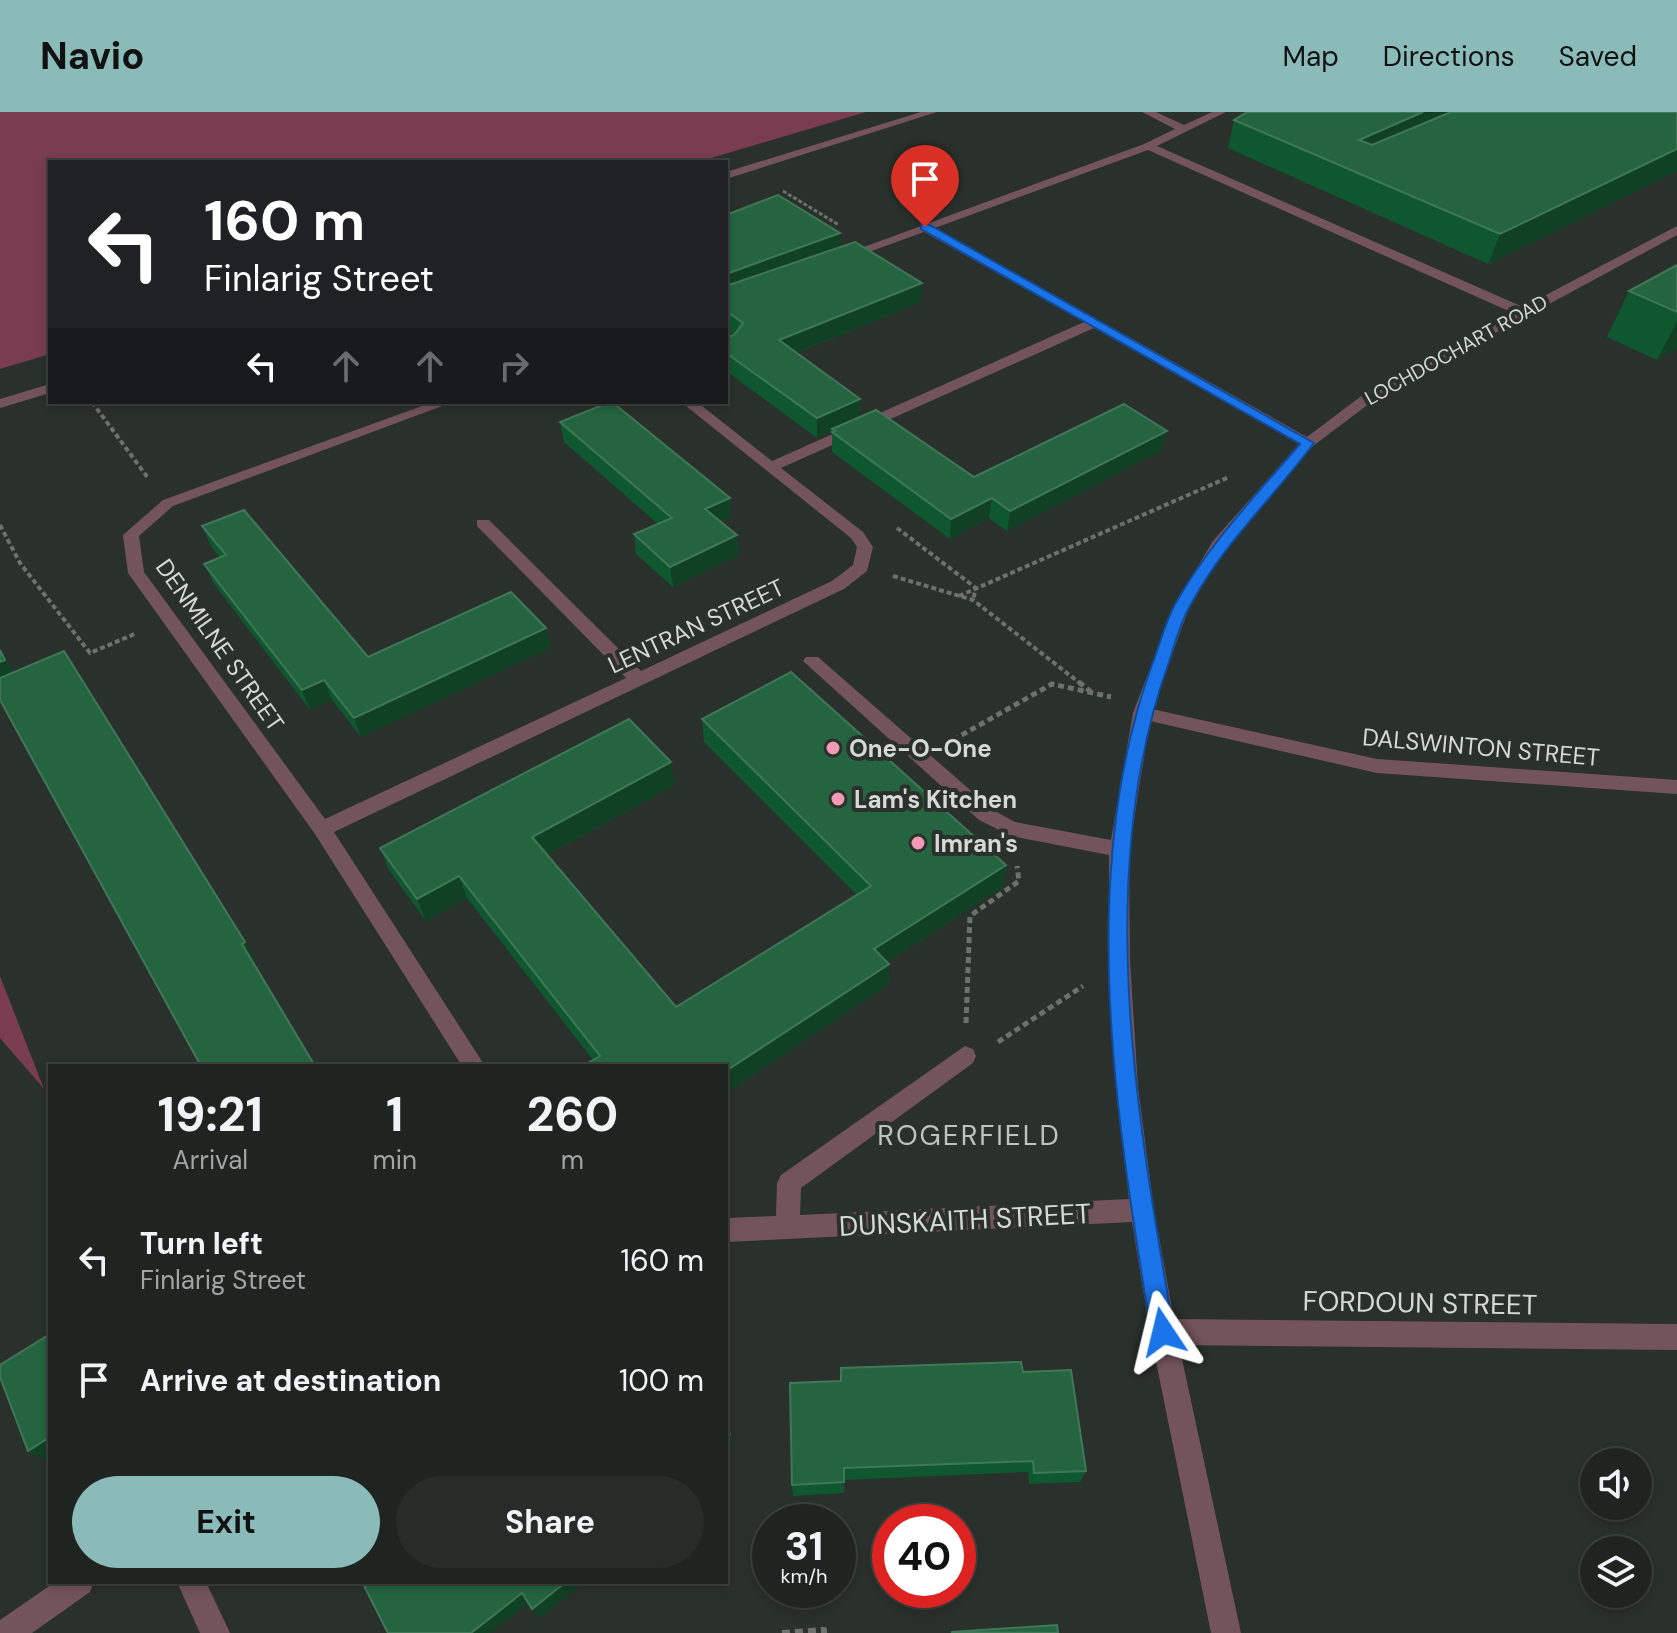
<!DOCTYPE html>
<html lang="en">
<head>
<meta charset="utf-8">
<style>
	body { margin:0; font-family:"DM Sans",sans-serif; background:#282c29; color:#f1f3f6; height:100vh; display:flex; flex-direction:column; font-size:30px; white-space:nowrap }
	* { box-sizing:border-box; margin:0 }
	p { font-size:26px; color:#a2a4a5 }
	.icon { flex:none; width:44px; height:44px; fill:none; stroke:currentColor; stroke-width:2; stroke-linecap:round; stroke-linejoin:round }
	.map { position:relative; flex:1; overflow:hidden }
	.panel { position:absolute; left:48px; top:952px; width:680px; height:520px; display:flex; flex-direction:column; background:#202420; border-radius:0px; box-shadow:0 4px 12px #0003,0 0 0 2px #3d413e }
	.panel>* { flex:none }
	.top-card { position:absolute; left:48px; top:48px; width:680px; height:244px; border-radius:0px; box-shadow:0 4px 12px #0003,0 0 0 2px #3d413e; background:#202124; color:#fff; overflow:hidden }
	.buttons { position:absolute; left:1580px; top:1336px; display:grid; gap:16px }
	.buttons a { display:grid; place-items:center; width:72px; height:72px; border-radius:50%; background:#202420; box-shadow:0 4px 12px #0003,0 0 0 2px #3d413e; font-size:40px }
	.speed { position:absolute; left:752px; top:1392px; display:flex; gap:16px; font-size:40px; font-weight:700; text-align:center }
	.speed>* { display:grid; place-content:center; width:104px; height:104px; border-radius:50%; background:#202420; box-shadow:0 4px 12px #0003,0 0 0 2px #3d413e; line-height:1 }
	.speed small { font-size:20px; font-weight:400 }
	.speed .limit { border:12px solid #d22; background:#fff; color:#111 }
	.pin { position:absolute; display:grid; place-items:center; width:68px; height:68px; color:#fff; margin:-82px -34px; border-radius:50% 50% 50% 0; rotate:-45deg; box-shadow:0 0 8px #0007 }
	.pin .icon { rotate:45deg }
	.me { position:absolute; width:88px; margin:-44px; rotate:350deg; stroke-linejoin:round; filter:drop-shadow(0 0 6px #0008) }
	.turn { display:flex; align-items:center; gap:28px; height:168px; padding:0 24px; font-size:36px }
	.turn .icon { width:104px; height:104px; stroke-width:2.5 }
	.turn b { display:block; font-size:56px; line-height:68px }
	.lanes { display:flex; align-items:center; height:76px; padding:0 24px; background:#0003; justify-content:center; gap:40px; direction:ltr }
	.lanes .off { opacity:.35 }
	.eta { display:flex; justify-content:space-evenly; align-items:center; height:136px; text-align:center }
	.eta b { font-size:48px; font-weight:700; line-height:56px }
	.primary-button { display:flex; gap:16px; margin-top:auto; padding:16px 24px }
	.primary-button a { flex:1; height:92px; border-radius:48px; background:#8bbbb9; color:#111; font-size:32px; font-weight:700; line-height:92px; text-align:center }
	.primary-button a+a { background:#282c29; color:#f1f3f6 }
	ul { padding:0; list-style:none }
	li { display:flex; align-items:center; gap:24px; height:120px; padding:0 24px }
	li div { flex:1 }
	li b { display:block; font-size:30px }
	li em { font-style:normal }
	header { display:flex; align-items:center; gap:48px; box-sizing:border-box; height:112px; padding:0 40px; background:#8bbbb9; color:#111 }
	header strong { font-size:38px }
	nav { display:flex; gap:44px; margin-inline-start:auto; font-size:28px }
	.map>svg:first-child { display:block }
</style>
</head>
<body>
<header>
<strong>Navio</strong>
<nav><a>Map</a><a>Directions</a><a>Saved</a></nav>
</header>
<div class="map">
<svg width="1677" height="1521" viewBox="0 0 1677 1521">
	<rect width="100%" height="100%" fill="#2a302b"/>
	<g fill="#793c50">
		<path d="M0 0H866L698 50H50V242L0 257Z"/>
		<path d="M0 864 44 977 0 926Z"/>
	</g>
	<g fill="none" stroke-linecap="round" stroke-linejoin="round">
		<path stroke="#6c716d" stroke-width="3" stroke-dasharray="4 2" stroke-linecap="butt" d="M783 79 839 113"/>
		<g stroke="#6c716d" stroke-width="4" stroke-dasharray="5 3" stroke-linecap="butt">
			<path d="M92 290 148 366"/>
			<path d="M0 413 20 451 90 541 137 521"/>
			<path d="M897 416 976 476 973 488"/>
			<path d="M893 464 973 488 1081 572"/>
			<path d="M959 484 1229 365"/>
			<path d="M1051 572H1054"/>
		</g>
		<g stroke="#6c716d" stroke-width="5" stroke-dasharray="6 4" stroke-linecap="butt">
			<path d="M1079 570 1092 581"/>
			<path d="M953 628 1052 572 1111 585"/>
			<path d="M966 911 970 804 1019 769 1017 754"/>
			<path d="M998 930 1083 874"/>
		</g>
		<path stroke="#6c716d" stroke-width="6" stroke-dasharray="8 5" stroke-linecap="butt" d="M782 1521 824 1518V1521"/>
		<g fill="#74545c" fill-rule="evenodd">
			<path d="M921 0H937L726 67V60Z"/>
			<path d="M1142 0H1156L1184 13 1212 0H1226L1157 34 1523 195 1677 114V123L1382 282 1313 334 1225 436 1189 496 1152 597 1377 647 1677 668V682L1377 661 1150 609 1129 737 1130 849 1138 975 1154 1098 1174 1207 1677 1212V1238L1179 1233 1241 1521H1211L1150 1220 1132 1110 726 1130V1106L776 1104 777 1071 781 1063 965 934 973 937 976 944 973 951 801 1076 800 1103 1129 1087C1115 972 1108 859 1109 743L1011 724 979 708 803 549 806 545H818L993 698 1015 710 1111 728 1133 601 1173 496 1213 429 1299 332 1094 216 781 356 863 420 873 435 867 459 844 477 334 720 485 954H462L315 722 128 461 123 423 163 388 433 290H453L173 394 139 424 144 460 325 707 626 566 477 414V408H489L641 559 832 469 853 453 857 435 851 426 681 290H697L772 349 1084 210 924 120 844 149 834 146 1144 32 1175 17ZM1148 38 1513 201 1372 276 1307 325 935 116Z"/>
			<path d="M50 272V281L0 296V287Z"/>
			<path d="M55 1470H94L90 1480 32 1521H0V1508Z"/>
			<path d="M177 1470H206L230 1521H200Z"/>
		</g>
	</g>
	<g fill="#0f572e">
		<path d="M1677 0V59L1488 152 1228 36 1234 8Z"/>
		<path d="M726 103 840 135 921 190 796 241 860 304 974 365 1162 338 1007 419 989 406 950 427 832 340V319L817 326 726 259V226L734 223 726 218Z"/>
		<path d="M1677 153V236L1657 248 1607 225 1629 179Z"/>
		<path d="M560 310 731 405 721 410 739 443 673 475 636 442 634 422 658 412 564 330Z"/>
		<path d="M202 414 368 545 546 516 550 536 361 625 332 588 310 598 214 472 204 452 220 446 211 434Z"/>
		<path d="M702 607 1006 753 1003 775 887 850 889 852 888 873 726 981V954L593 948 467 786 426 809 389 758 380 736 675 673 547 743 676 895 857 783 704 630Z"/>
		<path d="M1023 1260 1086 1359 1080 1370 1029 1372 1028 1360 844 1368V1381L793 1384 792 1373Z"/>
	</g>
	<g fill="#114125">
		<path d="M1423 0H1474L1351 56 1359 28Z"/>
		<path d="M1677 37V59L1488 152 1500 122Z"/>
		<path d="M840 121V139L726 181V162Z"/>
		<path d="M922 171 921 190 780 247 779 228Z"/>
		<path d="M1677 209V236L1657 248Z"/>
		<path d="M860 287V306L832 317V319L817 326V306Z"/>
		<path d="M1167 319 1162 338 1007 419 1010 399Z"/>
		<path d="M730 386 731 405 707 416 705 397Z"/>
		<path d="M992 386 989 406 950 427 951 407Z"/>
		<path d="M737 423 739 443 673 475 670 455Z"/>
		<path d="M546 516 550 536 361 625 354 606Z"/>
		<path d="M0 536 18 567 0 575Z"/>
		<path d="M324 568 332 588 310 598 302 578Z"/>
		<path d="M671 650 675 673 539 747 532 725Z"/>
		<path d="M1006 753 1003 775 874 858V837Z"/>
		<path d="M459 764 467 786 426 809 417 787Z"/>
		<path d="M245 830 256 849 253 851 242 832Z"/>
		<path d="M889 852 888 873 726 981V959Z"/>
		<path d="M730 1322 733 1334 726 1340V1326Z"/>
		<path d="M50 1325V1349L48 1350 28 1339Z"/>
		<path d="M566 1470H584L540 1506 532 1497Z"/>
		<path d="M522 1481 530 1490 490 1521H471Z"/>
	</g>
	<g fill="#246540" stroke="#407757" stroke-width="2">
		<path d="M1247 0H1423L1359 28 1372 33 1451 0H1677V37L1500 122 1234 8Z"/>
		<path d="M778 83 840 121 726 162V103Z"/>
		<path d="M855 130 922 171 779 228 860 287 817 306 726 241V226L734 223 743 211 726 199V174Z"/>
		<path d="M1677 153V200L1629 179Z"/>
		<path d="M610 290H612L730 386 705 397 737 423 670 455 634 422 672 406 560 310Z"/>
		<path d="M1124 292 1167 319 1010 399 992 386 951 407 832 320 835 319 832 317 876 298 974 365Z"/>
		<path d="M244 398 368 545 511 480 546 516 354 606 324 568 302 578 204 452 226 443 202 414Z"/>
		<path d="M0 538 5 548 0 550Z"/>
		<path d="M64 539 245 830 242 832 315 954H201L0 588V566Z"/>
		<path d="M791 560 1006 753 874 837 889 852 726 959V954H583L600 944 459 764 417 787 380 736 629 607 671 650 532 725 676 895 871 774 702 607Z"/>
		<path d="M50 1222V1325L28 1339 0 1265V1253Z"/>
		<path d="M1021 1250 1023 1260 1071 1258 1086 1359 1034 1361 1033 1349 844 1356V1370L792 1373 790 1271 841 1269V1256Z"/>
		<path d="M726 1316 730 1322 726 1326Z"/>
		<path d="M362 1470H566L532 1497 522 1481 471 1521H388Z"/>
		<path d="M1057 1513 1058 1521 951 1520Z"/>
	</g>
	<path fill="#1a73e8" stroke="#114b97" stroke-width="2" d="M921 112H928L1314 331C1273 386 1223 432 1190 494 1180 511 1175 532 1169 550 1093 760 1137 1005 1174 1220L1171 1228 1163 1232 1155 1228 1151 1220C1116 1005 1075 760 1153 550 1160 532 1165 511 1174 494 1208 433 1255 384 1300 332L921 117Z"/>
	<g fill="#f19ab3" stroke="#2a302b" stroke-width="3">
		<circle cx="833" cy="636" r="8"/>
		<circle cx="838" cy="687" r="8"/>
		<circle cx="918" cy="731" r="8"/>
	</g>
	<g text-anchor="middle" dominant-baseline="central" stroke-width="8" stroke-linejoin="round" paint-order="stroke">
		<g font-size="20" fill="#d6dad6" stroke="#2a302b">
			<text transform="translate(1456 238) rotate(-29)">LOCHDOCHART ROAD</text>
		</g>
		<g font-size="24" fill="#d6dad6" stroke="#2a302b">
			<text transform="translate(696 514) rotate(-25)">LENTRAN STREET</text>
			<text transform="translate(220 533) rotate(55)">DENMILNE STREET</text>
			<text transform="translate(1481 635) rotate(5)">DALSWINTON STREET</text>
		</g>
		<g font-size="24" font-weight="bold" fill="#d6dad6" stroke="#2a302b" text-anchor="start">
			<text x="849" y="636">One-O-One</text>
			<text x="854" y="687">Lam's Kitchen</text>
			<text x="934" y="731">Imran's</text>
		</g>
		<g font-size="28" letter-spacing="2" fill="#bdc4be" stroke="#2a302b">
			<text x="969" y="1023">ROGERFIELD</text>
		</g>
		<g font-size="28" fill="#d6dad6" stroke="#2a302b">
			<text transform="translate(965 1108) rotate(-3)">DUNSKAITH STREET</text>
			<text transform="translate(1420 1191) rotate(1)">FORDOUN STREET</text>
		</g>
	</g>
</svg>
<div class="buttons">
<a><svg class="icon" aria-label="sound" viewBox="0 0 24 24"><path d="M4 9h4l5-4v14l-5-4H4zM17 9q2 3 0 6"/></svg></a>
<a><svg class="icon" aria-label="layers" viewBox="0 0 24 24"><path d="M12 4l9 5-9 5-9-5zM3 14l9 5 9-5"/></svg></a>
</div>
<div class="speed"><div>31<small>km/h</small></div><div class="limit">40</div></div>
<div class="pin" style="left:925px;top:115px;background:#d93025"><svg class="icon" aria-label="arrive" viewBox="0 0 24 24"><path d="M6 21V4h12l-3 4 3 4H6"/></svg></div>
<svg class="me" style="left:1163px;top:1220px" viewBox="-20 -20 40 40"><path d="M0-17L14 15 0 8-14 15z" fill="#1a73e8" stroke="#fff" stroke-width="4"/></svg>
<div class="top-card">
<div class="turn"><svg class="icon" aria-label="left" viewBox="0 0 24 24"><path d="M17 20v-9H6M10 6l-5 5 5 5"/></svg><div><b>160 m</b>Finlarig Street</div></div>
<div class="lanes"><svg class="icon" aria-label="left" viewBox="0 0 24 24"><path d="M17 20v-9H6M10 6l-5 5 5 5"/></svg><svg class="icon off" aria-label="ahead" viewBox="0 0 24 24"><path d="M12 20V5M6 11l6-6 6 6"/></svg><svg class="icon off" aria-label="ahead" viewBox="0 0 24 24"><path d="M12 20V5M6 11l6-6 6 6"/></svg><svg class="icon off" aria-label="right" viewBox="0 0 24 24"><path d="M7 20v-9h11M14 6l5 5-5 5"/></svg></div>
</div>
<section class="panel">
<div class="eta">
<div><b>19:21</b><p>Arrival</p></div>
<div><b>1</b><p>min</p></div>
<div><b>260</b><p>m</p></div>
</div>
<ul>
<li><svg class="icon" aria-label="left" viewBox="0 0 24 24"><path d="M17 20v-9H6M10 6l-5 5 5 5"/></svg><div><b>Turn left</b><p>Finlarig Street</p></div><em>160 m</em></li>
<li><svg class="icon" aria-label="arrive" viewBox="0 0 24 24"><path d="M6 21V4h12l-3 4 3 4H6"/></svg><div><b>Arrive at destination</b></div><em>100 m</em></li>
</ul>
<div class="primary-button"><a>Exit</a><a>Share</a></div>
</section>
</div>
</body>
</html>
